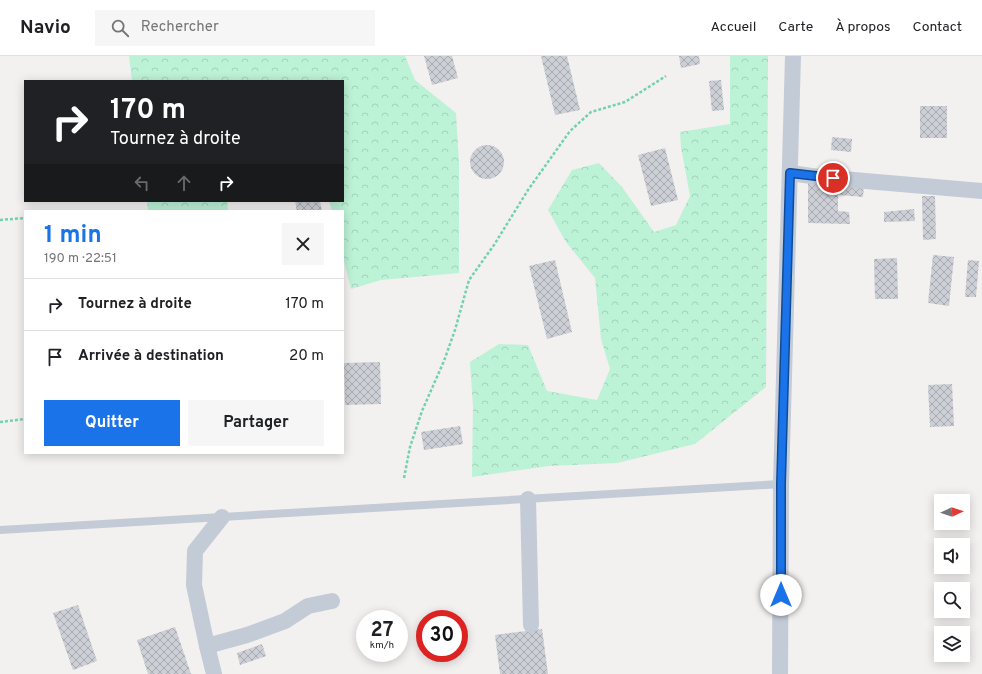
<!DOCTYPE html>
<html lang="fr">
<head>
<meta charset="utf-8">
<style>
	body { margin:0; font-family:Overpass,sans-serif; background:#f6f6f6; color:#202124; height:100vh; display:flex; flex-direction:column; font-size:15px; white-space:nowrap }
	* { box-sizing:border-box; margin:0 }
	p { font-size:13px; color:#757577 }
	.icon { flex:none; width:22px; height:22px; fill:none; stroke:currentColor; stroke-width:2; stroke-linecap:round; stroke-linejoin:round }
	.map { position:relative; flex:1; overflow:hidden }
	.panel { position:absolute; left:24px; top:154px; width:320px; height:244px; display:flex; flex-direction:column; background:#fff; border-radius:0px; box-shadow:0 2px 10px #0003 }
	.panel>* { flex:none }
	.guide { position:absolute; left:24px; top:24px; width:320px; height:122px; border-radius:0px; box-shadow:0 2px 10px #0003; background:#202124; color:#fff; overflow:hidden }
	.needle { width:26px; rotate:87deg }
	.buttons { position:absolute; left:934px; top:438px; display:grid; gap:8px }
	.buttons a { display:grid; place-items:center; width:36px; height:36px; border-radius:0px; background:#fff; box-shadow:0 2px 10px #0003; font-size:20px }
	.speed { position:absolute; left:356px; top:554px; display:flex; gap:8px; font-size:20px; font-weight:700; text-align:center }
	.speed>* { display:grid; place-content:center; width:52px; height:52px; border-radius:50%; background:#fff; box-shadow:0 2px 10px #0003; line-height:1 }
	.speed small { font-size:10px; font-weight:400 }
	.speed .limit { border:6px solid #d22; background:#fff; color:#111 }
	.pin { position:absolute; display:grid; place-items:center; width:34px; height:34px; color:#fff; margin:-17px; border:2px solid #fff; border-radius:50%; box-shadow:0 1px 4px #0007 }
	.me { position:absolute; width:44px; margin:-22px; rotate:0deg; stroke-linejoin:round; filter:drop-shadow(0 0 3px #0008) }
	.turn { display:flex; align-items:center; gap:14px; height:84px; padding:0 20px; font-size:18px }
	.turn .icon { width:52px; height:52px; stroke-width:2.5 }
	.turn b { display:block; font-size:28px; line-height:34px }
	.lanes { display:flex; align-items:center; height:38px; padding:0 20px; background:#0003; justify-content:center; gap:20px; direction:ltr }
	.lanes .off { opacity:.35 }
	.round { display:grid; place-items:center; flex:none; width:42px; height:42px; border-radius:0px; background:#f6f6f6 }
	.headline { display:flex; align-items:center; justify-content:space-between; height:68px; padding:0 20px }
	h1 { font-size:24px; font-weight:700; line-height:30px; color:#1a73e8 }
	.cta { display:flex; gap:8px; margin-top:auto; padding:8px 20px }
	.cta a { flex:1; height:46px; border-radius:0px; background:#1a73e8; color:#fff; font-size:16px; font-weight:700; line-height:46px; text-align:center }
	.cta a+a { background:#f6f6f6; color:#202124 }
	ul { padding:0; list-style:none }
	li { display:flex; align-items:center; gap:12px; height:52px; padding:0 20px; border-top:1px solid #e0e0e0 }
	li div { flex:1 }
	li b { display:block; font-size:15px }
	li em { font-style:normal }
	header { display:flex; align-items:center; gap:24px; box-sizing:border-box; height:56px; padding:0 20px; background:#fff; border-bottom:1px solid #e0e0e0 }
	header strong { font-size:19px }
	nav { display:flex; gap:22px; margin-inline-start:auto; font-size:14px }
	.search { width:280px; height:36px; background:#f6f6f6; display:flex; align-items:center; gap:10px; box-sizing:border-box; padding:0 14px; border-radius:0px; color:#757577; font-size:15px }
	.map>svg:first-child { display:block }
</style>
</head>
<body>
<header>
<strong>Navio</strong>
<div class="search"><svg class="icon" aria-label="search" viewBox="0 0 24 24"><circle cx="10" cy="10" r="6"/><path d="M15 15l6 6"/></svg>Rechercher</div>
<nav><a>Accueil</a><a>Carte</a><a>À propos</a><a>Contact</a></nav>
</header>
<div class="map">
<svg width="982" height="618" viewBox="0 0 982 618">
	<defs>
		<pattern id="forest-crowns" width="20" height="18" patternUnits="userSpaceOnUse"><rect width="20" height="18" fill="#bcf2d6"/><path d="M2 6a3 3 0 1 1 6 0M12 15a3 3 0 1 1 6 0" fill="none" stroke="#a3d1ba"/></pattern>
		<pattern id="building-cross-hatch" width="8" height="8" patternUnits="userSpaceOnUse"><rect width="8" height="8" fill="#cccfd5"/><path d="M0 0l8 8M0 8l8-8" fill="none" stroke="#a7abb0"/></pattern>
	</defs>
	<rect width="100%" height="100%" fill="#f3f0f0"/>
	<g fill="url(#forest-crowns)">
		<path d="M129 0H405L415 24 456 57 459 107V217L381 224 351 233 343 201V155H332L329 145H343V25H300L299 24 292 25H132Z"/>
		<path d="M730 0H768L766 331 695 388 617 407 549 410 472 421 473 351 470 306 499 288 528 289 547 335 597 344 610 313 601 283 595 222 566 186 548 154 572 114 599 107 622 131 654 176 676 169 690 140 681 91 680 76 730 68Z"/>
		<path d="M147 145H227L228 155H148Z"/>
	</g>
	<g fill="url(#building-cross-hatch)">
		<path d="M424 0H452L458 22 432 29Z"/>
		<path d="M541 0H567L580 54 555 59Z"/>
		<path d="M679 0H699L700 8 681 12Z"/>
		<path d="M721 24 724 54 712 55 709 25Z"/>
		<rect x="920" y="50" width="27" height="32"/>
		<path d="M832 81 852 83 851 96 831 94Z"/>
		<circle cx="487" cy="106" r="17"/>
		<path d="M665 92 678 144 651 150 638 99Z"/>
		<path d="M808 125 864 129 863 141 838 139V155L849 156 850 168 808 167Z"/>
		<path d="M922 140H935L936 183 923 184Z"/>
		<path d="M295 145H320L322 155H297Z"/>
		<path d="M914 153 915 165 884 166V156Z"/>
		<path d="M933 199 954 201 949 250 928 247Z"/>
		<path d="M897 202 898 243H875L874 203Z"/>
		<path d="M555 204 572 276 547 283 529 210Z"/>
		<path d="M968 204 979 205 976 241H965Z"/>
		<path d="M380 306 381 348 345 349 344 307Z"/>
		<path d="M952 328 954 370 930 371 928 329Z"/>
		<path d="M460 370 463 388 424 394 421 376Z"/>
		<path d="M78 549 97 605 73 614 53 557Z"/>
		<path d="M175 571 191 618H148L137 584Z"/>
		<path d="M542 573 548 618H500L495 579Z"/>
		<path d="M262 588 266 600 240 609 237 597Z"/>
	</g>
	<g fill="none" stroke-linecap="round" stroke-linejoin="round">
		<g stroke="#72d3ab" stroke-width="2.5" stroke-dasharray="3 2" stroke-linecap="butt">
			<path d="M0 164 25 162"/>
			<path d="M0 366 25 363"/>
			<path d="M404 422 410 391 422 355 444 305 455 274 469 224 494 189 528 134 570 75 591 56 625 46 666 20"/>
		</g>
		<path stroke="#c3cbd6" stroke-width="8" d="M0 474 781 428"/>
		<g stroke="#c3cbd6" stroke-width="16">
			<path d="M790 117 819 121 982 135"/>
			<path d="M528 443 531 569"/>
			<path d="M207 590 247 579 285 565 308 550 332 545"/>
			<path d="M214 618 207 590 194 529 195 495 222 461"/>
			<path d="M780 618 781 428 793 0"/>
		</g>
	</g>
	<g fill="none" stroke-linecap="round" stroke-linejoin="round">
		<g stroke="#114b97" stroke-width="10">
			<path id="route" d="M781 539V428L790 117 833 122"/>
		</g>
		<use href="#route" stroke="#1a73e8" stroke-width="7"/>
	</g>
</svg>
<div class="buttons">
<a><svg class="needle" viewBox="-14 -14 28 28"><path d="M0-13l5 13h-10z" fill="#e53935"/><path d="M0 13l5-13h-10z" fill="#757577"/></svg></a>
<a><svg class="icon" aria-label="sound" viewBox="0 0 24 24"><path d="M4 9h4l5-4v14l-5-4H4zM17 9q2 3 0 6"/></svg></a>
<a><svg class="icon" aria-label="search" viewBox="0 0 24 24"><circle cx="10" cy="10" r="6"/><path d="M15 15l6 6"/></svg></a>
<a><svg class="icon" aria-label="layers" viewBox="0 0 24 24"><path d="M12 4l9 5-9 5-9-5zM3 14l9 5 9-5"/></svg></a>
</div>
<div class="speed"><div>27<small>km/h</small></div><div class="limit">30</div></div>
<div class="pin" style="left:833px;top:122px;background:#d93025"><svg class="icon" aria-label="arrive" viewBox="0 0 24 24"><path d="M6 21V4h12l-3 4 3 4H6"/></svg></div>
<svg class="me" style="left:781px;top:539px" viewBox="-20 -20 40 40"><circle r="19" fill="#fff"/><path d="M0-13L10 11 0 6-10 11z" fill="#1a73e8"/></svg>
<div class="guide">
<div class="turn"><svg class="icon" aria-label="right" viewBox="0 0 24 24"><path d="M7 20v-9h11M14 6l5 5-5 5"/></svg><div><b>170 m</b>Tournez à droite</div></div>
<div class="lanes"><svg class="icon off" aria-label="left" viewBox="0 0 24 24"><path d="M17 20v-9H6M10 6l-5 5 5 5"/></svg><svg class="icon off" aria-label="ahead" viewBox="0 0 24 24"><path d="M12 20V5M6 11l6-6 6 6"/></svg><svg class="icon" aria-label="right" viewBox="0 0 24 24"><path d="M7 20v-9h11M14 6l5 5-5 5"/></svg></div>
</div>
<section class="panel">
<div class="headline"><div><h1>1 min</h1><p>190 m · 22:51</p></div><a class="round"><svg class="icon" aria-label="close" viewBox="0 0 24 24"><path d="M6 6l12 12M18 6L6 18"/></svg></a></div>
<ul>
<li><svg class="icon" aria-label="right" viewBox="0 0 24 24"><path d="M7 20v-9h11M14 6l5 5-5 5"/></svg><div><b>Tournez à droite</b></div><em>170 m</em></li>
<li><svg class="icon" aria-label="arrive" viewBox="0 0 24 24"><path d="M6 21V4h12l-3 4 3 4H6"/></svg><div><b>Arrivée à destination</b></div><em>20 m</em></li>
</ul>
<div class="cta"><a>Quitter</a><a>Partager</a></div>
</section>
</div>
</body>
</html>
